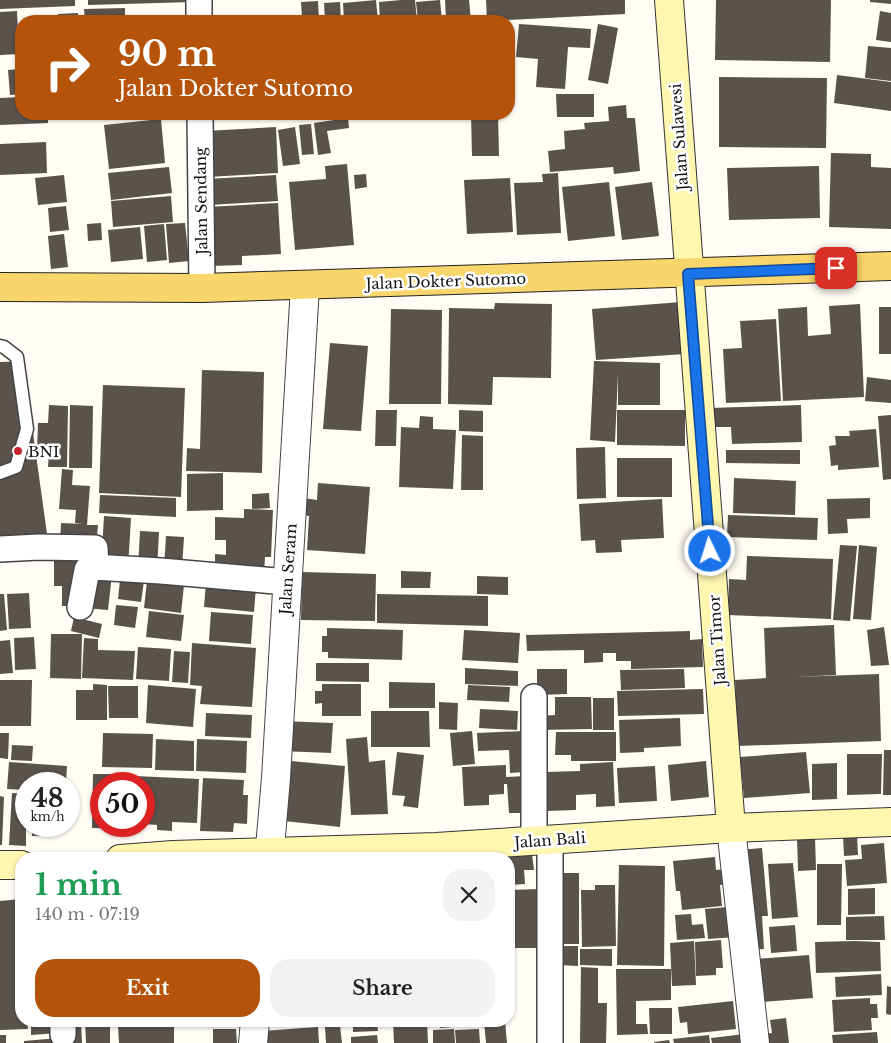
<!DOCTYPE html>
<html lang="en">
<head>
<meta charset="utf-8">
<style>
	body { margin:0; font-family:"Libre Baskerville",serif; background:#f2f2f2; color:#222; height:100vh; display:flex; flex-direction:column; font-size:19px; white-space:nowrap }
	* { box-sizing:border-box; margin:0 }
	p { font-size:16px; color:#767676 }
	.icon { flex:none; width:28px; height:28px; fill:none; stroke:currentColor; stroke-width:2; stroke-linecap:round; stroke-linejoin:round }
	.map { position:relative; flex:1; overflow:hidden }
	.panel { position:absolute; left:15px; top:852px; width:500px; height:175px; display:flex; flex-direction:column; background:#fff; border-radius:20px; box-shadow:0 1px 4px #0004 }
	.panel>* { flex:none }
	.banner { position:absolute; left:15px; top:15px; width:500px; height:105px; border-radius:20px; box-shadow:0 1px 4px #0004; background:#b45309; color:#fff; overflow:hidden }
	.speed { position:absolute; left:15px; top:772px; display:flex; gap:10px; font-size:25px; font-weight:700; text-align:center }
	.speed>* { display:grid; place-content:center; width:65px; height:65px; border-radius:50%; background:#fff; box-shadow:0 1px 4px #0004; line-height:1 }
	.speed small { font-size:12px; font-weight:400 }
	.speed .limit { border:8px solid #d22; background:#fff; color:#111 }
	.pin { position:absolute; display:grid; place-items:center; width:42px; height:42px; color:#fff; margin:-21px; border-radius:10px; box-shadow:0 2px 8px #0006 }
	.me { position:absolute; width:55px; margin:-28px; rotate:356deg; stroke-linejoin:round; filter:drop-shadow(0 0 4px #0008) }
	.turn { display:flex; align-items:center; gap:18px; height:105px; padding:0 20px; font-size:22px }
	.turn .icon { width:65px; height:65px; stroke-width:2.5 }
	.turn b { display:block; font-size:35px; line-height:42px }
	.round { display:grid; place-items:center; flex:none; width:52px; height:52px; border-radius:20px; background:#f2f2f2 }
	.headline { display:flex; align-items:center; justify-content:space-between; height:85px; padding:0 20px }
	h1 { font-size:30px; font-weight:700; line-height:38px; color:#1e9e55 }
	.action { display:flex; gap:10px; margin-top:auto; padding:10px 20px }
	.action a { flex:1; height:58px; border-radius:20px; background:#b45309; color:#fff; font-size:20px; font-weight:700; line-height:58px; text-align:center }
	.action a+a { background:#f2f2f2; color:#222 }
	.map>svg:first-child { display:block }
</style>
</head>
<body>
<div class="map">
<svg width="891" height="1043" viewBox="0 0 891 1043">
	<rect width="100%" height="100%" fill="#fffdf5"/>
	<g fill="#5a524d">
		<path d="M0 0H75V6L0 9Z"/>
		<path d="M88 0H193V2L88 5Z"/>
		<path d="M376 0 378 21H344L343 3Z"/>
		<path d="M401 0H415L417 21H380L379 2Z"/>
		<path d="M440 0 442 21H418L416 2Z"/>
		<path d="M445 0H469L471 21H446Z"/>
		<path d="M486 0H625V14L487 21Z"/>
		<path d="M716 0H831L830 62 715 60Z"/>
		<path d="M870 0H891V4L870 2Z"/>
		<path d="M318 1 319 21H298L297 16H302L301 2Z"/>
		<path d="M340 2 341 21H325L324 3Z"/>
		<path d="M125 8V21H85L84 9Z"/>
		<path d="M17 11 19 54 0 55V12Z"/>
		<path d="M880 11 891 13V42L876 40Z"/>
		<path d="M78 13V21H58V14Z"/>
		<path d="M519 24 591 29 590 48 568 47 565 89 536 87 538 59 516 57Z"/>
		<path d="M598 24 618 28 608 84 588 80Z"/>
		<path d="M868 46 891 48V81L865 78Z"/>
		<path d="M21 69V94L10 95 8 70Z"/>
		<path d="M837 75 891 82V111L834 103Z"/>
		<path d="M719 77 827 78 826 148 719 147Z"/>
		<path d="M556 94H594V117H557Z"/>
		<path d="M21 97V114H48V123L0 125V98Z"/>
		<path d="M626 105 627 118H635L640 171 614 174 613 167 550 172 548 151 565 149 564 131 585 129 584 123 609 121 608 107Z"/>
		<path d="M471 114H498L499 156H472Z"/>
		<path d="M348 118 349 128 327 131 331 153 318 155 314 123Z"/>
		<path d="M161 119 165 163 109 169 104 125Z"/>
		<path d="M311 124 314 154 302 155 299 125Z"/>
		<path d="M276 127 278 173 207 177 205 131Z"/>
		<path d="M295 127 300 164 283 166 278 130Z"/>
		<path d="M46 142 47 173 0 175V144Z"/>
		<path d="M831 153 871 154V167L891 168V229L829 227Z"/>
		<path d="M347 164 354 245 295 250 289 182 326 179 325 166Z"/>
		<path d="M819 166 820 218 729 220 727 168Z"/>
		<path d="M169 167 172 193 111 200 108 173Z"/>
		<path d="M558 173 561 233 517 235 514 183 543 182 542 174Z"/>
		<path d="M366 174 367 187 355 189 354 175Z"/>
		<path d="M64 175 67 202 38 205 35 178Z"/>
		<path d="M276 175 278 201 209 205 207 179Z"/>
		<path d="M510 178 513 232 467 234 464 180Z"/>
		<path d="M609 182 615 236 568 241 562 187Z"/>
		<path d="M652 182 659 236 622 240 615 187Z"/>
		<path d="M171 196 173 222 113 227 111 201Z"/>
		<path d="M278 203 281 254 242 256V265L211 266 208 207Z"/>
		<path d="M66 206 69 230 50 232 48 208Z"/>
		<path d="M101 223 102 240 88 241 87 224Z"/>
		<path d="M185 223 189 261 169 263 166 224Z"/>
		<path d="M164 224 167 260 147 262 144 226Z"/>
		<path d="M140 227 143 259 111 262 108 230Z"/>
		<path d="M64 234 68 267 51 269 48 236Z"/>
		<path d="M681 302 685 354 596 360 592 309Z"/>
		<path d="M495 303 552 304 551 378 493 377 492 405 448 404 449 308 494 309Z"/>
		<path d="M860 304 864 397 783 401 778 309 807 307 808 336 831 334 829 306Z"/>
		<rect x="879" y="307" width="12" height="47"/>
		<path d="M391 309 442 310 441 404H389Z"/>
		<path d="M776 319 781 401 726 403 723 349 742 348 740 321Z"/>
		<path d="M330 343 368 346 361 431 323 429Z"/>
		<path d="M23 361 48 541 0 543V362Z"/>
		<path d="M594 361 660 363V405H618V374L615 442 590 440Z"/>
		<path d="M202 370 264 372 262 473 186 471 187 448 200 449Z"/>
		<path d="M867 377 891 380V403L865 401Z"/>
		<path d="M103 385 185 388 181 497 99 493Z"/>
		<path d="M49 405 68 406 67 467H48L49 451 37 450 38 423H48Z"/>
		<path d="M70 405 93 406 92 468H69Z"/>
		<path d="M801 405 802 442 732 444 731 427H710V408Z"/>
		<path d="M376 410H397L396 446H375Z"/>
		<path d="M459 410 483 411V432L459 431Z"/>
		<path d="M617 410H685V446L617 445Z"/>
		<path d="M891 415V479L883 480 878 416Z"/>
		<path d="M420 416 433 417V429L456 430 453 489 399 487 401 427 419 428Z"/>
		<path d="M876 429 879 467 838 470V465L831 466 829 446 836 445 835 436H850L849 431Z"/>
		<path d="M462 435 483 436V490H461Z"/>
		<path d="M605 447 606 498 577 499 576 448Z"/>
		<path d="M726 450H800V464L726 463Z"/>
		<rect x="617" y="458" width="55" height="39"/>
		<path d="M62 469 73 470 72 485 90 486 87 525H98L96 547 60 545 61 523 83 524 75 523 76 510 59 509Z"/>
		<path d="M223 473V510L187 511V474Z"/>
		<path d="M734 478 796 481 795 515 733 513Z"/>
		<path d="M318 483 370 487 365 554 307 550 309 516 303 515 304 498 317 500Z"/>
		<path d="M269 493 270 508 252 509V494Z"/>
		<path d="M100 495 176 498V517L99 513Z"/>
		<path d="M870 498V518L847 519 848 533 828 534 827 499Z"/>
		<path d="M662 499 664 538 621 540 622 552 596 553 595 540 581 541 579 504Z"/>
		<path d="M244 509 273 510 271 557H265L264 576 215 574V554L226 555V540H215V517L244 518Z"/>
		<path d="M728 515 818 518 817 540 727 537Z"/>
		<path d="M104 516 131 518 128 568 101 567Z"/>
		<path d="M140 531 159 532 157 570 138 568Z"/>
		<path d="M166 536 184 537 182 568 164 567Z"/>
		<path d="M840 545 857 546 850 621 833 620Z"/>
		<path d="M859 545 877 547 871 620 853 619Z"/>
		<path d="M54 548H92L78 606H62V586H54Z"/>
		<path d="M747 556 833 559 831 619 728 615 729 579 746 580Z"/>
		<path d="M89 571 112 574 108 610 84 608Z"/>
		<path d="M121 571 145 574 141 602 118 599Z"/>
		<path d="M401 571 431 572 430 588H401Z"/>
		<path d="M148 572 185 576 181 613 144 608Z"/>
		<path d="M302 572 376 574 375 621 301 620Z"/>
		<path d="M477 576 508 577V595L477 594Z"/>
		<path d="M206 583 256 587 254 612 204 607Z"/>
		<path d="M29 593 31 628 9 629 7 594Z"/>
		<path d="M0 594H4L7 630 0 631Z"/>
		<path d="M377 594 488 596V626L377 623Z"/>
		<path d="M116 605 138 607 135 628 114 625Z"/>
		<path d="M149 611 184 615 181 641 146 637Z"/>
		<path d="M211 612 253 615 251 644 209 641Z"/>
		<path d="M74 617 102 624 99 638 71 631Z"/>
		<path d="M834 625 836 675 794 677 879 674 881 741 738 746 735 680 766 678 764 628Z"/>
		<path d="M884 627 889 665 871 666 867 630Z"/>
		<path d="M327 628 403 630 402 660 328 658V652H322V636H327Z"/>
		<path d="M464 630 520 633 518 663 462 660Z"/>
		<path d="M690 631V640L702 639 703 667 631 669V661H616V653H603V662L584 663V650L527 651 526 635Z"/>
		<path d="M51 634H82L81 679 50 678Z"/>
		<path d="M34 637 36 669 15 670 14 638Z"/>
		<path d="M84 638 98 639V650L135 651 133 680 82 678Z"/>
		<path d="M10 640 13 673 0 674V641Z"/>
		<path d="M192 643 256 648 252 707 200 704 202 686 190 685Z"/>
		<path d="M138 647 171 649 169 681 136 679Z"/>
		<path d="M174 651 190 652 188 683 172 682Z"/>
		<path d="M316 663H369V682L316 681Z"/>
		<path d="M465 668 518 671V686L465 684Z"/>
		<path d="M537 669H567V694L537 695Z"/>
		<path d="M684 669 685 688 621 690 620 670Z"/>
		<path d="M0 680H32L31 726H0Z"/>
		<path d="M389 682 435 683V708H389Z"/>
		<path d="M93 684 107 685V720H76V690H93Z"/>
		<path d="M322 684H361V716H322V703L315 704V691H322Z"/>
		<path d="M148 685 196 689 193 727 146 723Z"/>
		<path d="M468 685 510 687 509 702 467 700Z"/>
		<path d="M108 686H138V718H109Z"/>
		<path d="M703 689 704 714 618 716 617 691Z"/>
		<path d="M555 697H591L592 729 538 730 539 716 555 715Z"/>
		<rect x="593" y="698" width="21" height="32"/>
		<path d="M439 702 458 703 457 730 439 729Z"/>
		<path d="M480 709 518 711 517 730 479 728Z"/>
		<path d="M371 711H429L430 747H371Z"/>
		<path d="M206 713 252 715 251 738 205 736Z"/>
		<path d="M680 718 681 746 644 748V752L620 753 619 720Z"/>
		<path d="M281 721 333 723 331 753 280 751Z"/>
		<path d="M472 731 475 764 453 766 450 733Z"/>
		<path d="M523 731 525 772 510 773 509 750 478 751 477 733Z"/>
		<path d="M556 732H616V761H571V755H555Z"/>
		<path d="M0 733H9L8 759 0 758Z"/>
		<path d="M103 733 153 734 152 768 102 767Z"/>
		<path d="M367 737 369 762 385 760 388 814 351 815 346 739Z"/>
		<path d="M156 739 194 741V771L155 770Z"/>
		<path d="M197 739 247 741 246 773 196 771Z"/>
		<path d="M12 745 33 746 32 761 11 760Z"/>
		<path d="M884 750H891V795H883Z"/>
		<path d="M397 752 424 755 418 808 403 806 405 796 392 795Z"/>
		<path d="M806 752 810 793 744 798 740 757Z"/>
		<path d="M847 754H882L881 794 847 795Z"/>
		<path d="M280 760 345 766 340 827 275 820Z"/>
		<path d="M706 761 709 797 671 801 668 765Z"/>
		<path d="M9 762 67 766 66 784H26V790L7 789Z"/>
		<path d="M613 762 615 806 596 807V794L576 795V810L547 811 545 772 580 771V764Z"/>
		<path d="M837 763V799L812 800V764Z"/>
		<path d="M506 765V777L524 776 526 813H509L507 784H504V794L489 795V805L464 806 462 767Z"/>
		<path d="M655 766 657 801 619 803 617 768Z"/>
		<path d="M93 774H127V784H101V826H127V829L92 828Z"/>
		<path d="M135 776 199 779 197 823 172 822V831L157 830V825L144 824V784H135Z"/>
		<path d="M203 778 244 780 243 795H248L247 824 234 823 233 832 200 831Z"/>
		<path d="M12 793 26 794V846L9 845Z"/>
		<path d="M0 796 4 797 2 845H0Z"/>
		<path d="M32 826H59V835L32 836Z"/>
		<path d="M857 835 858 855 844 856 843 836Z"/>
		<path d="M797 838H815L816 870 798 871Z"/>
		<path d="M884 843 887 883 847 886 845 860 862 859 861 845Z"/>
		<path d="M762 848 768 916H762L764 949 747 950 739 850Z"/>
		<path d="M532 854 534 870H524L525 884 509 885V859H506V856Z"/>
		<path d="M715 857 716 870 726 869 728 884 720 885 722 906 682 910 680 891H676L673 861Z"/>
		<path d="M793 863 798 917 772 919 768 864Z"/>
		<path d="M817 864H842L841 925H817Z"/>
		<path d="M619 865 665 866 664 966 617 965Z"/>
		<path d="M560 873H579V944H553Z"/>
		<path d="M595 885H615L616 946 582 947 581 890H595Z"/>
		<path d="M875 888V914L848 915V889Z"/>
		<path d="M540 889V948H509V890Z"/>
		<path d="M20 899 21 1021H27L28 1029 0 1030V901Z"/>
		<path d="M728 907 737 937 708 939 705 909Z"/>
		<path d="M691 914 692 925 703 924 705 938 677 940 675 915Z"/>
		<path d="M884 916 885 940H846V917Z"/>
		<path d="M795 925 797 951 771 953 769 927Z"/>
		<path d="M721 940 723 968H716V975L696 976 695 942Z"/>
		<path d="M694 941 696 985 672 986 670 943Z"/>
		<path d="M855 941 880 942 881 971 816 973 815 942Z"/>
		<path d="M558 946H578V966L558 965Z"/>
		<path d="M580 949H612V966L580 965Z"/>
		<path d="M809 955 813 998 762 1002 755 959Z"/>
		<path d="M581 967 598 968V1003H607L606 1043H580Z"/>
		<path d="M616 969H671V1000L636 1001V1024H647L648 1034 617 1035Z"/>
		<path d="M881 974 882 995 836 997 835 977Z"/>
		<path d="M887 986 891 987V1015L886 1014Z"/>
		<path d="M870 998V1004H877L878 1018H871L872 1030 834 1032 832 1000Z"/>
		<path d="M733 1001 736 1029 688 1034 687 1022 680 1023 678 1007Z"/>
		<path d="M649 1008H672V1034H650Z"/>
		<path d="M786 1018 789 1043H765L764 1034 772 1033 770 1020Z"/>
		<path d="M31 1021H59V1033L31 1035Z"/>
		<path d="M63 1021H81L82 1043H64Z"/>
		<path d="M85 1021H110V1043H86Z"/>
		<rect x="181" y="1021" width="42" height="5"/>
		<path d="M353 1021H377L378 1031 353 1032Z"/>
		<path d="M393 1021H427L428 1043H394Z"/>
		<path d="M439 1021H479L480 1025 440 1028Z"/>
		<path d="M484 1021H505L507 1043H486Z"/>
		<path d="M118 1026H174V1043H119Z"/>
		<path d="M340 1026 342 1043H326L325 1027Z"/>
		<path d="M318 1027 319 1043H262V1031Z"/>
		<path d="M213 1029H236L237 1043H213Z"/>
		<path d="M454 1029 455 1043H433V1030Z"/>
		<path d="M479 1029 480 1043H456L455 1030Z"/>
		<path d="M877 1032 878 1043H833L832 1035Z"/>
		<path d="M745 1034 746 1043H712L711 1038Z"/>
		<rect x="0" y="1035" width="6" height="8"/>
		<path d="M377 1035 378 1043H351V1037Z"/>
		<path d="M709 1035 710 1043H674L673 1039Z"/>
		<path d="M59 1038 60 1043H24V1041Z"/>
		<path d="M669 1040 670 1043H654V1042Z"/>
	</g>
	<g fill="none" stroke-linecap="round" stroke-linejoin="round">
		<g stroke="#444" stroke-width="15">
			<path id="service" d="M0 346 4 347 17 357 27 429 16 467 0 473"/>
		</g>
		<g stroke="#444" stroke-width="28">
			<g id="minor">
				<path d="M199 0V21"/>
				<path d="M200 114 202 288"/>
				<path d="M0 549 39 547 95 548 96 567"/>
				<path d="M80 607 87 570 93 567 161 571 287 582"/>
				<path d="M534 697V841"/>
				<path d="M63 1021V1035"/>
				<path d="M550 1043V840"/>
			</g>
		</g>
		<g stroke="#444" stroke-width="30">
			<g id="tertiary">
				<path d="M731 828 755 1043"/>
				<path d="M269 859 276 778 305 286"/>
				<path d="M253 1043 255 1021"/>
			</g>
		</g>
		<g stroke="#333" stroke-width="30">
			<g id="secondary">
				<path d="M669 0 731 828"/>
				<path d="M120 859 173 855 436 847 731 828 891 822"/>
				<path d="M0 865H21"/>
			</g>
		</g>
		<g stroke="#222" stroke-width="30">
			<path id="primary" d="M0 287 202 288 891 266"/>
		</g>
		<use href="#service" stroke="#fff" stroke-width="12"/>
		<use href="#minor" stroke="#fff" stroke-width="25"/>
		<use href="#tertiary" stroke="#fff" stroke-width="28"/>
		<use href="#secondary" stroke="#fff6b0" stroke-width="28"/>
		<use href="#primary" stroke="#f9d66b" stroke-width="28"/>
	</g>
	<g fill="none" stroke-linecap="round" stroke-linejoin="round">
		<g stroke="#114b97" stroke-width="12">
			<path id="route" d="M710 551 688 274 836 268"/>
		</g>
		<use href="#route" stroke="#1a73e8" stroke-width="9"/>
	</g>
	<circle fill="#c4262e" stroke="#fff" stroke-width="2" cx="18" cy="451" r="5"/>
	<g text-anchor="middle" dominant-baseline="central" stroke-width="5" stroke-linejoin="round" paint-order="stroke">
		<g font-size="15" fill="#111" stroke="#fff">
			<text transform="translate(679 137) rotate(-94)">Jalan Sulawesi</text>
			<text transform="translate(201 201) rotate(-91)">Jalan Sendang</text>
			<text transform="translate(446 281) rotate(-2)">Jalan Dokter Sutomo</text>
			<text transform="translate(288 569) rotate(-86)">Jalan Seram</text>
			<text transform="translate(717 640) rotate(-94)">Jalan Timor</text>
			<text transform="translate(550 840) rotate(-4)">Jalan Bali</text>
		</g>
		<g font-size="15" fill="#111" stroke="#fff" text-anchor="start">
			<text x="28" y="451">BNI</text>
		</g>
	</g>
</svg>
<div class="speed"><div>48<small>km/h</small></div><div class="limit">50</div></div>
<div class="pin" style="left:836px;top:268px;background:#d93025"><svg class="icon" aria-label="arrive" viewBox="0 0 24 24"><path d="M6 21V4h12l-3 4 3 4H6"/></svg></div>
<svg class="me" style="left:710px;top:551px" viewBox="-20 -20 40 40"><circle r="17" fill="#1a73e8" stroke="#fff" stroke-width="3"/><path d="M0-11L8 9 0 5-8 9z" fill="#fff"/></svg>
<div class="banner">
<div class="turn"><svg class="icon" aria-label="right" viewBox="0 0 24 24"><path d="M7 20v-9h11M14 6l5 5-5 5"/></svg><div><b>90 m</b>Jalan Dokter Sutomo</div></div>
</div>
<section class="panel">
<div class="headline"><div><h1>1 min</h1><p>140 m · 07:19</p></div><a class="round"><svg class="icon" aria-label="close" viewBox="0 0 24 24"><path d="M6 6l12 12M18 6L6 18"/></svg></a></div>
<div class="action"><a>Exit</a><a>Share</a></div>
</section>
</div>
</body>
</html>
